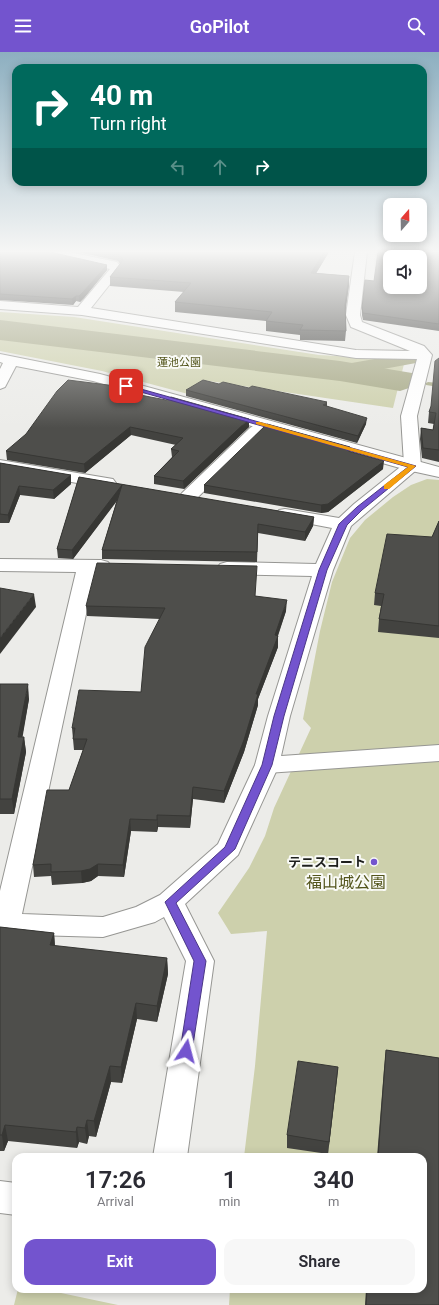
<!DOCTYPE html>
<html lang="en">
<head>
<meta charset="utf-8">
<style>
	body { margin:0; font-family:Roboto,"Noto Sans JP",sans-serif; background:#f7f7f7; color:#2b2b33; height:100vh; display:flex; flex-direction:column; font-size:15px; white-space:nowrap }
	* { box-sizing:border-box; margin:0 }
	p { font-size:13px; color:#7c7c81 }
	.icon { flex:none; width:22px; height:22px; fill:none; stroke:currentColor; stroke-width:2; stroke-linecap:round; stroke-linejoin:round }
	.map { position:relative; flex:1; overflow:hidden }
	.panel { position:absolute; left:12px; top:1101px; width:415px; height:140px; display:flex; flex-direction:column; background:#fff; border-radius:12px; box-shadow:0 2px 10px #0003 }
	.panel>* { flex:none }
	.hud { position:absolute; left:12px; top:12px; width:415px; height:122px; border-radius:12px; box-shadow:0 2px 10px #0003; background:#00695c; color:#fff; overflow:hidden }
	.needle { width:26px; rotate:20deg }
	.buttons { position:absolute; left:383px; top:146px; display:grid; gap:8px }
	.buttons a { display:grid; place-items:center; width:44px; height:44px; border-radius:8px; background:#fff; box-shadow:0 2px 10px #0003; font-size:20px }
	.pin { position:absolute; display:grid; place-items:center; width:34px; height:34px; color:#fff; margin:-17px; border-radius:8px; box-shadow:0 2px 6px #0006 }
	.me { position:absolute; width:44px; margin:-22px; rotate:9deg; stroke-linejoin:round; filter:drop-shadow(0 0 3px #0008) }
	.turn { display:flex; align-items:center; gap:14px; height:84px; padding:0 12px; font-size:18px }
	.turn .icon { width:52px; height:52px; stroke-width:2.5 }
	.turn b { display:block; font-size:28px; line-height:34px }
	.lanes { display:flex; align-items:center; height:38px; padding:0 12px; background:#0003; justify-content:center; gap:20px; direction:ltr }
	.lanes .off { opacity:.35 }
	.eta { display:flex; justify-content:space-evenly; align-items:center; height:68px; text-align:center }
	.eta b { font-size:24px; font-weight:600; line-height:28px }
	.button { display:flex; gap:8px; margin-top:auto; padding:8px 12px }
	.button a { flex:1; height:46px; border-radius:12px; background:#7354ce; color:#fff; font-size:16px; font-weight:600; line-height:46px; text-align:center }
	.button a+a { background:#f7f7f7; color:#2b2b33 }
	header { display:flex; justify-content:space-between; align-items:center; height:52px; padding:0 12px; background:#7354ce; color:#fff; font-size:18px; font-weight:600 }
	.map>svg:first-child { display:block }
</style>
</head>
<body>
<header><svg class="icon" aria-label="menu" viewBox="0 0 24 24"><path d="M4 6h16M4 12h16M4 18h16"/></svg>GoPilot<svg class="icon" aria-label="search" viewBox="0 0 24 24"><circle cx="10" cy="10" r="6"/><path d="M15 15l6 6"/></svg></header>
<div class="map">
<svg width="439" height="1253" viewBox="0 0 439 1253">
	<rect width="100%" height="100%" fill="#ecece9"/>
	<g fill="#cdd0ac">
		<path d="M0 260 74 265 319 303 405 308 393 356 202 328 188 342 102 319 0 299Z"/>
		<path d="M427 427 439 428V1253H229L230 1237H423V1105H244L255 1014 267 879 231 882 218 861 249 816 265 784 274 756 311 676 303 667 320 579 332 530 350 486 365 468 393 445 411 433Z"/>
		<path d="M18 1237H42L118 1253H14Z"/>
	</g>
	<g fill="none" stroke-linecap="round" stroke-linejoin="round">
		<path fill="#a6a885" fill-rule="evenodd" d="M428 330 439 331V335L426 333V331Z"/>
		<path fill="#a6a885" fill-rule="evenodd" d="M409 301 416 303 419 307 416 311 340 325 333 323 330 319 333 315 340 313Z"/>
		<path fill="#a6a885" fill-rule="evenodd" d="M0 268 340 309 412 321 418 328 412 335 400 339 340 329 0 288Z"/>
		<g stroke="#969693" stroke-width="2">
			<g id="minor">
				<path d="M43 200H69L117 210 122 217 91 256 356 298 410 299 351 275 346 263 355 200H367L360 263 362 270 424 294 432 303 417 364 421 414 351 474 333 518 290 664 279 713 238 803 185 852 214 909 187 1105H153L186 909 164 865 155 870 103 885 0 882V839L76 520 0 519V507L101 508 108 510 111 514 108 518 95 520 22 862 103 865 136 855 160 843 218 792 255 713 268 664 312 524 227 522 220 520 217 516 220 512 227 510 316 512 332 476 285 467 279 466 276 462 279 458 285 457 339 466 354 452 404 412 401 364 417 307 356 306 82 263 0 257V249L78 255 110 217 49 204Z"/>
				<path d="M265 368 271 370 273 373 262 382 194 449 188 450 182 449 179 445 182 441 250 376 259 370Z"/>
				<path d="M0 408 107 426 113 427 116 431 113 435 107 436 0 418Z"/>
				<path d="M0 1129 16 1131V1163L0 1161Z"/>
			</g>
		</g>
		<g stroke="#969693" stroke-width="2">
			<g id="tertiary">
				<path d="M0 302 100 322 439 415V425L407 418 93 329 16 314 5 335 0 337V317L3 311 0 310Z"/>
				<path d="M439 693V709L267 721 259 718 255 713 259 708 267 705Z"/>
			</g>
		</g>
		<use href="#minor" fill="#fff" fill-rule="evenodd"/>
		<use href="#tertiary" fill="#fff" fill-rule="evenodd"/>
	</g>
	<g fill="#434340">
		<path d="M0 200 107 213V218L84 246 80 250 76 249 73 253 0 248Z"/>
		<path d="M78 200H329L316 221 349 224V233L345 258 346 279 345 289 300 288V283L266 279V269L175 260V250L184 240 110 234V225L120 212 118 209Z"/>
		<path d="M439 200V279L363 268 362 263V256L374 229Z"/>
		<path d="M439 306V410L422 406 420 387 421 376 433 378 434 372 428 371 429 360 431 355Z"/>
		<path d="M219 332 327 354 366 372 357 391 186 344V338Z"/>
		<path d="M117 338 249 375 184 437 154 432V424L172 405 171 397 176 393 131 383 85 421 7 408 6 399Z"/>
		<path d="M350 400 383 417 328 460 321 461 204 441V433Z"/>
		<path d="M0 411 71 423V432L54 447 20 443 9 471H0Z"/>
		<path d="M79 425 314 465 313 474 305 489 258 481 257 510 102 507V498L117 448 73 507 58 506 57 497Z"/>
		<path d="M439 469V586L378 580 379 567 381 554 374 553 375 541 432 485Z"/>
		<path d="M256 544 286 559 278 584V595L258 647V653L244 700 224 751 193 747 190 776 158 775 157 780 131 779 124 825 98 824 91 829 82 831 52 833 51 824 34 825 33 813 69 738 83 698H74L72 676 141 640 160 567 87 564 86 554Z"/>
		<path d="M0 632 29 647 22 685H24L26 700 14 762H0Z"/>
		<path d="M0 875 54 881 55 894 167 906 168 922 157 970 137 967 122 1031 111 1030 96 1085 89 1084 87 1092 79 1090 77 1096 8 1089 4 1099H0Z"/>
		<path d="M386 998 439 1006V1253H365L366 1237H423V1105H377L384 1017Z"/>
		<path d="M338 1015 328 1102 287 1096V1083Z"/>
	</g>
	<g fill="#373734">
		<path d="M324 200H329L311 230V221Z"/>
		<path d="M107 213V218L84 246 80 250 79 244Z"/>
		<path d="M349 224V233L345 263V253Z"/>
		<path d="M76 244V249L73 253 72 247Z"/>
		<path d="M327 350V356L323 353Z"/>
		<path d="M367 366 366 372 357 391 358 384Z"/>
		<path d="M249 367V375L184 437 183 429Z"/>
		<path d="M130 375 131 383 85 421 84 412Z"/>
		<path d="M384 409 383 417 328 460 321 461V453Z"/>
		<path d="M71 423V432L54 447 53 438Z"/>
		<path d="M122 433 123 441 73 507 72 498Z"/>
		<path d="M19 434 20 443 9 471 8 463Z"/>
		<path d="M314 465 313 474 305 489V480Z"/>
		<path d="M34 542 36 555 0 602V586Z"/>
		<path d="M287 548 286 559 274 594 275 583Z"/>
		<path d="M278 584V595L258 647V653L244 700 224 751V739L256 642Z"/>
		<path d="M28 632 29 647 20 700 18 685Z"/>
		<path d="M24 685 26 700 14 762 12 747Z"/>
		<path d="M193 735V747L190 776V764Z"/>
		<path d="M157 763 158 775 157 780Z"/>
		<path d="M130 767 131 779 124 825 123 813Z"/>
		<path d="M98 812V824L91 829 82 831 81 819Z"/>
		<path d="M54 881 55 897 50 893Z"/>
		<path d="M167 906 168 922 157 970V954Z"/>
		<path d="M136 951 137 967 122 1031 121 1015Z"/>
		<path d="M110 1014 111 1030 96 1085 94 1069Z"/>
		<path d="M338 1015 337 1027 328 1102 329 1090Z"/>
		<path d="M87 1068 89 1084 87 1092 85 1076Z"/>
		<path d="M5 1073 8 1089 4 1099 2 1083Z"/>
		<path d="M77 1075 79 1090 77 1096 76 1080Z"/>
	</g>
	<g fill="#4e4e4b" stroke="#373734" fill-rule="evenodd">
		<path d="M0 200H50L107 213 83 240 79 244H76L72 247 0 242Z"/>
		<path d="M118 200H324L311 221 349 224 345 253 346 279 303 278H300L303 273 266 269 272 260 175 250 191 231 110 225 123 208Z"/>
		<path d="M378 200H439V272L363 261 362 256 365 228 374 229ZM390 205H420V235H390Z"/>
		<path d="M439 306V398L423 396 421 376 433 378 436 361 429 360 431 354 435 309Z"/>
		<path d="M68 328 116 334 114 338 166 348 171 345 249 367 183 429 154 424 179 399 171 397 183 386 130 375 84 412 6 399 26 382 57 339Z"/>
		<path d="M203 328 219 332 223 330 249 336 252 334 327 350 323 353 367 366 358 384 186 338Z"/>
		<path d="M267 372 350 395 348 399 384 409 328 452 321 453 204 433Z"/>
		<path d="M0 411 71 423 53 438 19 434 8 463 0 462Z"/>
		<path d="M79 425 314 465 305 480 258 472 257 500 102 498 122 433 72 498 57 497Z"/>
		<path d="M439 469V574L379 567 384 542 375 541 387 482 432 485Z"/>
		<path d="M97 511 257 514 255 544 287 548 275 583 278 584 256 642H258L244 688 224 739 193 735 190 764 157 763V768L130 767 123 813 98 812 90 817 81 819 51 820V812L33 813 47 738H69L87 687H73L75 676H72L79 638 141 640 145 595 165 556 86 554Z"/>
		<path d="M0 536 34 542 0 586Z"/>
		<path d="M0 632H28L18 685H24L12 747H0Z"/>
		<path d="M0 875 54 881 50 893 167 906 157 954 136 951 121 1015 110 1014 94 1069 87 1068 85 1076 77 1075 76 1080 5 1073 2 1083H0Z"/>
		<path d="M386 998 439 1006V1253H366L367 1237H423V1105H378Z"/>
		<path d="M298 1009 338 1015 329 1090 287 1083Z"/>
	</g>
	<linearGradient id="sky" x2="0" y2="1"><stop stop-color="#8dafc0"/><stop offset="0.53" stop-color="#f6f6f5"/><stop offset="1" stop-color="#f6f6f5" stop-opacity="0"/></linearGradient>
	<rect width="439" height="376" fill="url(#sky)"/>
	<path fill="#7354ce" stroke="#4b3786" d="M123 332 416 414 362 458 347 473 327 518 284 664 272 713 235 797 176 851 206 909 192 999 190 1003 186 1005 181 1003 180 999 194 909 165 850 225 795 262 713 274 664 319 518 339 472 357 455 408 415 123 335Z"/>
	<path fill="#f59e0b" d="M256 370H260L416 414 389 437H384V433L408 415 256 372Z"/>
	<circle fill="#7354ce" stroke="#f9faf6" stroke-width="1.5" cx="374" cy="810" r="4"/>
	<g text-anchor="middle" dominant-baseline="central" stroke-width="4" stroke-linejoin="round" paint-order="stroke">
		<g font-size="11" fill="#53551c" stroke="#f9faf6">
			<text x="179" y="310">蓮池公園</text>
		</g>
		<g font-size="13" font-weight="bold" fill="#1d1e1c" stroke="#f9faf6" text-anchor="end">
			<text x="366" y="810">テニスコート</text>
		</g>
		<g font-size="16" fill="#53551c" stroke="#f9faf6">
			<text x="346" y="830">福山城公園</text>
		</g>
	</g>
</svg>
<div class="buttons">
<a><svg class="needle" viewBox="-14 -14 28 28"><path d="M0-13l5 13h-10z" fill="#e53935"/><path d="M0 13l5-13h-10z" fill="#7c7c81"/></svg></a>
<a><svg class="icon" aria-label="sound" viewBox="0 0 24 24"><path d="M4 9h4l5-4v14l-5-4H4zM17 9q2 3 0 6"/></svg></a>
</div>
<div class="pin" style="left:126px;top:334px;background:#d93025"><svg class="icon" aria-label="arrive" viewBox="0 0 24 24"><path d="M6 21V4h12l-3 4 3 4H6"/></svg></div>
<svg class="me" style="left:186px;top:999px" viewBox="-20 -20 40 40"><path d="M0-17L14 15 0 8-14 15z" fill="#7354ce" stroke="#fff" stroke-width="4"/></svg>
<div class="hud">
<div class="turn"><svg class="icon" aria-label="right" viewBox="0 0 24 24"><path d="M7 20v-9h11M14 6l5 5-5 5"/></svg><div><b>40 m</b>Turn right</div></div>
<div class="lanes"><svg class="icon off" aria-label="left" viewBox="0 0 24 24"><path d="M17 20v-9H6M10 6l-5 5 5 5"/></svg><svg class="icon off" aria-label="ahead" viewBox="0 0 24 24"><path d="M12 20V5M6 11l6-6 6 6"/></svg><svg class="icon" aria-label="right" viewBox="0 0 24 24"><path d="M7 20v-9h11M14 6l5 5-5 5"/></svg></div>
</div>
<section class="panel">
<div class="eta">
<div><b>17:26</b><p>Arrival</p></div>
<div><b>1</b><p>min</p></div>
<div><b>340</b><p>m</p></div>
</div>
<div class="button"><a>Exit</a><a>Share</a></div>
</section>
</div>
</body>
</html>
